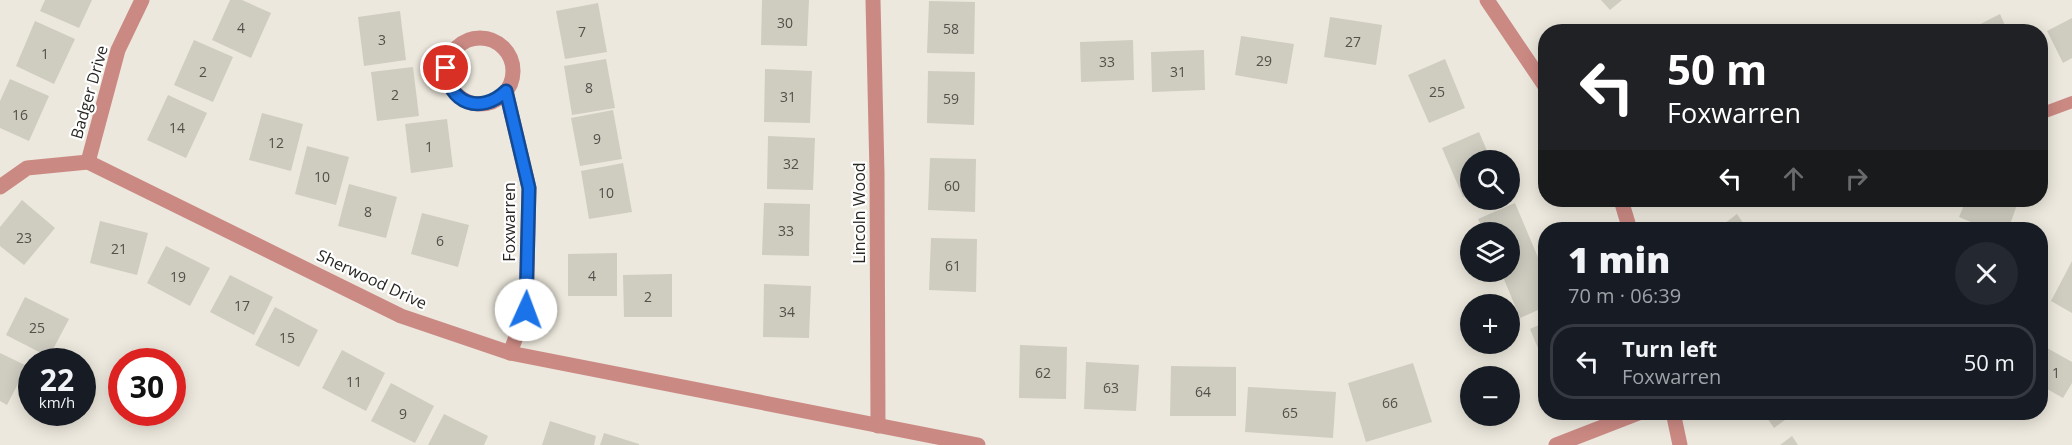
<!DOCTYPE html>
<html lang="en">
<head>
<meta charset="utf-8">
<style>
	body { margin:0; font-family:"Open Sans",sans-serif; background:#242831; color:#f1f3f6; height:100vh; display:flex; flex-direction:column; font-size:22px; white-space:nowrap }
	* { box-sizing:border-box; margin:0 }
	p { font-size:20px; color:#9ea1a6 }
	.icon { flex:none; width:33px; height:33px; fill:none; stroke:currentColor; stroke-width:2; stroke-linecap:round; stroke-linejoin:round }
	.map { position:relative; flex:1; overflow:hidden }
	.drawer { position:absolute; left:1538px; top:222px; width:510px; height:198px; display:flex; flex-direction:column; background:#171b24; border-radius:24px; box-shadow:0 3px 15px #0003 }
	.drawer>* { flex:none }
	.top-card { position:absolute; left:1538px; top:24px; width:510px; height:183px; border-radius:24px; box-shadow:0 3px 15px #0003; background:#202124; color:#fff; overflow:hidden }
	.tools { position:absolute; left:1460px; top:150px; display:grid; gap:12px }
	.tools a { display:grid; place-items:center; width:60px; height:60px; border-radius:50%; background:#171b24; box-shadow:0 3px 15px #0003; font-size:30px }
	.speed { position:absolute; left:18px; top:348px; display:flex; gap:12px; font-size:30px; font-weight:700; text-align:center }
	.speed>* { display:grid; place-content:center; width:78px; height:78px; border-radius:50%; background:#171b24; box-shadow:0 3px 15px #0003; line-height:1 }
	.speed small { font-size:15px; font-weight:400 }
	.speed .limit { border:9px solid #d22; background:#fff; color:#111 }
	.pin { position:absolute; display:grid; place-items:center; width:51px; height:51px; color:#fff; margin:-26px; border:3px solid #fff; border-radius:50%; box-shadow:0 2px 6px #0007 }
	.me { position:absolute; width:66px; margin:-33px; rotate:2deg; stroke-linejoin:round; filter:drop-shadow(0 0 4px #0008) }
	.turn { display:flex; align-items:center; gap:21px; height:126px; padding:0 30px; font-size:27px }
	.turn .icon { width:78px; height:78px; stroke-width:2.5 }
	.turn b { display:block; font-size:42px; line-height:51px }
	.lanes { display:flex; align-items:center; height:57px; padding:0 30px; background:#0003; justify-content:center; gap:30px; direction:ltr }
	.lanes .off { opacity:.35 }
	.round { display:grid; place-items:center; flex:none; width:63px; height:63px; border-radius:32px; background:#242831 }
	.head { display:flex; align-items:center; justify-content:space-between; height:102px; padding:0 30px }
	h1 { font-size:36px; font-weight:800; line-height:45px }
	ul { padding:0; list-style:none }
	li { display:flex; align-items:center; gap:18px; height:75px; margin:0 12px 9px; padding:0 18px; border:3px solid #363941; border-radius:24px }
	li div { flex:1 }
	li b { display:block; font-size:22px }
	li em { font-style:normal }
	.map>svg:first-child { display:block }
</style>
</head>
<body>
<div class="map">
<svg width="2072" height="445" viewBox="0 0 2072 445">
	<rect width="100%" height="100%" fill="#ece8dd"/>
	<g fill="#cfccc0">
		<path d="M45 0H92L79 28 40 11Z"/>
		<path d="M230 0H242L271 13 251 58 212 40Z"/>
		<path d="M762 0H809L807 46 761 45Z"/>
		<path d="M1601 0H1622L1610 10Z"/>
		<path d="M929 1 975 2 974 54 927 53Z"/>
		<path d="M598 3 607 52 565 59 556 11Z"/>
		<path d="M400 11 406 60 364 66 358 17Z"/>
		<path d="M2000 14 2008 32H1965Z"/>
		<path d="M1330 17 1382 25 1376 65 1324 57Z"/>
		<path d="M2072 18V58L2063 63 2047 31Z"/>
		<path d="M35 21 75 39 54 84 16 66Z"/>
		<path d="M1241 36 1294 44 1287 84 1235 75Z"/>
		<path d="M194 40 233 57 213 102 174 85Z"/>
		<path d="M1133 40 1134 80 1081 82 1080 42Z"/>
		<path d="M1204 50 1205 90 1152 92 1151 52Z"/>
		<path d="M606 59 615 108 572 115 564 66Z"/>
		<path d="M1445 59 1465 108 1429 123 1408 75Z"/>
		<path d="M413 67 419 116 377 121 371 72Z"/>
		<path d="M765 69 812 71 810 123 764 122Z"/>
		<path d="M928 71 975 72 974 125 927 123Z"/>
		<path d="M10 79 49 96 29 141 0 128V101Z"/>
		<path d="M168 95 207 113 186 158 147 140Z"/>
		<path d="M613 110 622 159 580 166 571 118Z"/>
		<path d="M262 113 303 124 291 171 249 160Z"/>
		<path d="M447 119 453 167 411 173 405 124Z"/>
		<path d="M1479 132 1491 160H1470V194L1463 197 1442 148Z"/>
		<path d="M768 136 815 138 813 190 767 189Z"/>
		<path d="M307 146 349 157 336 205 295 194Z"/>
		<path d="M930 158 976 159 975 212 928 210Z"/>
		<path d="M623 163 632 212 589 219 581 171Z"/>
		<path d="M349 184 397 197 386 238 338 226Z"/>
		<path d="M22 200 55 228 24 265 0 246V227Z"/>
		<path d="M1966 200H2012L2018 202 2008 230H1990L1959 217Z"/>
		<path d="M764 203 810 204 809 256 762 255Z"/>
		<path d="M1515 203 1545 274V307L1520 318 1501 272H1509V232H1484L1478 219Z"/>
		<path d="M422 213 469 225 458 267 411 254Z"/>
		<path d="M1737 214 1748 230H1716Z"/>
		<path d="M100 221 148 233 137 275 90 263Z"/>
		<path d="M931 238 977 239 976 292 929 290Z"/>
		<path d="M166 246 210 268 190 306 147 283Z"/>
		<path d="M617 253V296H568V254Z"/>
		<path d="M2072 261V313L2051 301Z"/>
		<path d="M672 274V317H624L623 275Z"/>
		<path d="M230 275 273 297 254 335 210 312Z"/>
		<path d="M764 284 811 286 809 338 763 337Z"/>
		<path d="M25 297 69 319 49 357 6 335Z"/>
		<path d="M275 307 318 330 299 367 255 345Z"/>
		<path d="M1545 322V365L1530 329Z"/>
		<path d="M2040 344 2072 362V383L2063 398 2040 385Z"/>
		<path d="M1020 345 1067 347 1066 399 1019 398Z"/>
		<path d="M342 350 385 373 366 411 322 388Z"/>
		<path d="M0 353 27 366 7 405 0 401Z"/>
		<path d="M1086 362 1139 365 1136 411 1084 409Z"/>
		<path d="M1413 363 1432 422 1366 442 1348 383Z"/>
		<path d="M1171 366 1236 367V416H1170Z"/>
		<path d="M391 383 434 406 415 443 371 421Z"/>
		<path d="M1248 387 1336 392 1333 438 1245 432Z"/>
		<path d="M1763 412H1796L1774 428Z"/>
		<path d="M444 414 488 436 484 445H428Z"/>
		<path d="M550 421 596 436 594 445H542Z"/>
		<path d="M604 433 639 444V445H600Z"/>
		<path d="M1792 436 1798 445H1780Z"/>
	</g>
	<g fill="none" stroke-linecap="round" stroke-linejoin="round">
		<path stroke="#cb8983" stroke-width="12" d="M2040 114 2072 102"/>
		<g stroke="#cb8983" stroke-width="15">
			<path d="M873 0 877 173 878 426"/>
			<path d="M1487 0 1545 86"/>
			<circle cx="480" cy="71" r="33"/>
			<path d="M506 91 529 188 526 310 510 353"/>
			<path d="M88 162 118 50 142 0"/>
			<path d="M0 187 27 168 88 162 401 316 510 353 978 445"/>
			<path d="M1621 200 1630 230"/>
			<path d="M1673 412 1680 445"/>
			<path d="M1556 445 1641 412"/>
		</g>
	</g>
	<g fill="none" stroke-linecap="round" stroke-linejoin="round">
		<g stroke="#114b97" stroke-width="15">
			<path id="route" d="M446 68C448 104 481 115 506 91L529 188 526 310"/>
		</g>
		<use href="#route" stroke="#1a73e8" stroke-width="10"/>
	</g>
	<g text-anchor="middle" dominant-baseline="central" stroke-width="4.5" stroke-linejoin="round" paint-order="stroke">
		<g font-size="14" fill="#52504a">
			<text x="785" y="22">30</text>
			<text x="241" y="27">4</text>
			<text x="951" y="28">58</text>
			<text x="582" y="31">7</text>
			<text x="382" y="39">3</text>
			<text x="1353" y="41">27</text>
			<text x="45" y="53">1</text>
			<text x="1264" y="60">29</text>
			<text x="1107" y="61">33</text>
			<text x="203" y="71">2</text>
			<text x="1178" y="71">31</text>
			<text x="589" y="87">8</text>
			<text x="1437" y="91">25</text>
			<text x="395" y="94">2</text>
			<text x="788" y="96">31</text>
			<text x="951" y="98">59</text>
			<text x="20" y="114">16</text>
			<text x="177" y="127">14</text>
			<text x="597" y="138">9</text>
			<text x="276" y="142">12</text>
			<text x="429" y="146">1</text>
			<text x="791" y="163">32</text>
			<text x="322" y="176">10</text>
			<text x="952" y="185">60</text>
			<text x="606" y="192">10</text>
			<text x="368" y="211">8</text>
			<text x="786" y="230">33</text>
			<text x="24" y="237">23</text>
			<text x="440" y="240">6</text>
			<text x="119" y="248">21</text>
			<text x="953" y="265">61</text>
			<text x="592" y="275">4</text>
			<text x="178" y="276">19</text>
			<text x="648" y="296">2</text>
			<text x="242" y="305">17</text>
			<text x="787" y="311">34</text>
			<text x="37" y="327">25</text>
			<text x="287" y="337">15</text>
			<text x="1043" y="372">62</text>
			<text x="2056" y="372">1</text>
			<text x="354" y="381">11</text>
			<text x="1111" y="387">63</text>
			<text x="1203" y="391">64</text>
			<text x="1390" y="402">66</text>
			<text x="1290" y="412">65</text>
			<text x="403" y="413">9</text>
		</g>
		<g font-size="16" fill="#282622" stroke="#fff">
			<text transform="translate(89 92) rotate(-74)">Badger Drive</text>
			<text transform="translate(859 213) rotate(-90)">Lincoln Wood</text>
			<text transform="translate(509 222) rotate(-90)">Foxwarren</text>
			<text transform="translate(372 279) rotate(25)">Sherwood Drive</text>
		</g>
	</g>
</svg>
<div class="tools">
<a><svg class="icon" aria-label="search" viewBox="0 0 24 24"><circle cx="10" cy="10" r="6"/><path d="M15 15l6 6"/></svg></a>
<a><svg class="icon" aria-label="layers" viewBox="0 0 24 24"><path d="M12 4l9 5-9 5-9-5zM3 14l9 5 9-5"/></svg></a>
<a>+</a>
<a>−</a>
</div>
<div class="speed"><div>22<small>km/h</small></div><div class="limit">30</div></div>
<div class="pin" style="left:446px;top:68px;background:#d93025"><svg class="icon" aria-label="arrive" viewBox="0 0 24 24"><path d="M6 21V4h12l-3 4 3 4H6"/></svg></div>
<svg class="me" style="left:526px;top:310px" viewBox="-20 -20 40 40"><circle r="19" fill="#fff"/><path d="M0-13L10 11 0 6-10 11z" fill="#1a73e8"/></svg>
<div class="top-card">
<div class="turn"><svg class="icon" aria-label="left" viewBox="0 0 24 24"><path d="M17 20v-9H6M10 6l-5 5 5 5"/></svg><div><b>50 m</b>Foxwarren</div></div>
<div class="lanes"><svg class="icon" aria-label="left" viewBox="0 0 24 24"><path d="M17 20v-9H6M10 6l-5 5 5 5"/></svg><svg class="icon off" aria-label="ahead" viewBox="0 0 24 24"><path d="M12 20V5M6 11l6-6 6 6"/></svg><svg class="icon off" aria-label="right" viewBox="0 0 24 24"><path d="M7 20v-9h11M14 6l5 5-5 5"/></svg></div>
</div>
<section class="drawer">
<div class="head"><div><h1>1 min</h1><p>70 m · 06:39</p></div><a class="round"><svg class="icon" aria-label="close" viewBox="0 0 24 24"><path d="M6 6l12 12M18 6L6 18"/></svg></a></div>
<ul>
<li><svg class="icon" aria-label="left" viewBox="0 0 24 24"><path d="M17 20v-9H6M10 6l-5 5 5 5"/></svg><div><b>Turn left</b><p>Foxwarren</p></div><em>50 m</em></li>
</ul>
</section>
</div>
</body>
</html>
